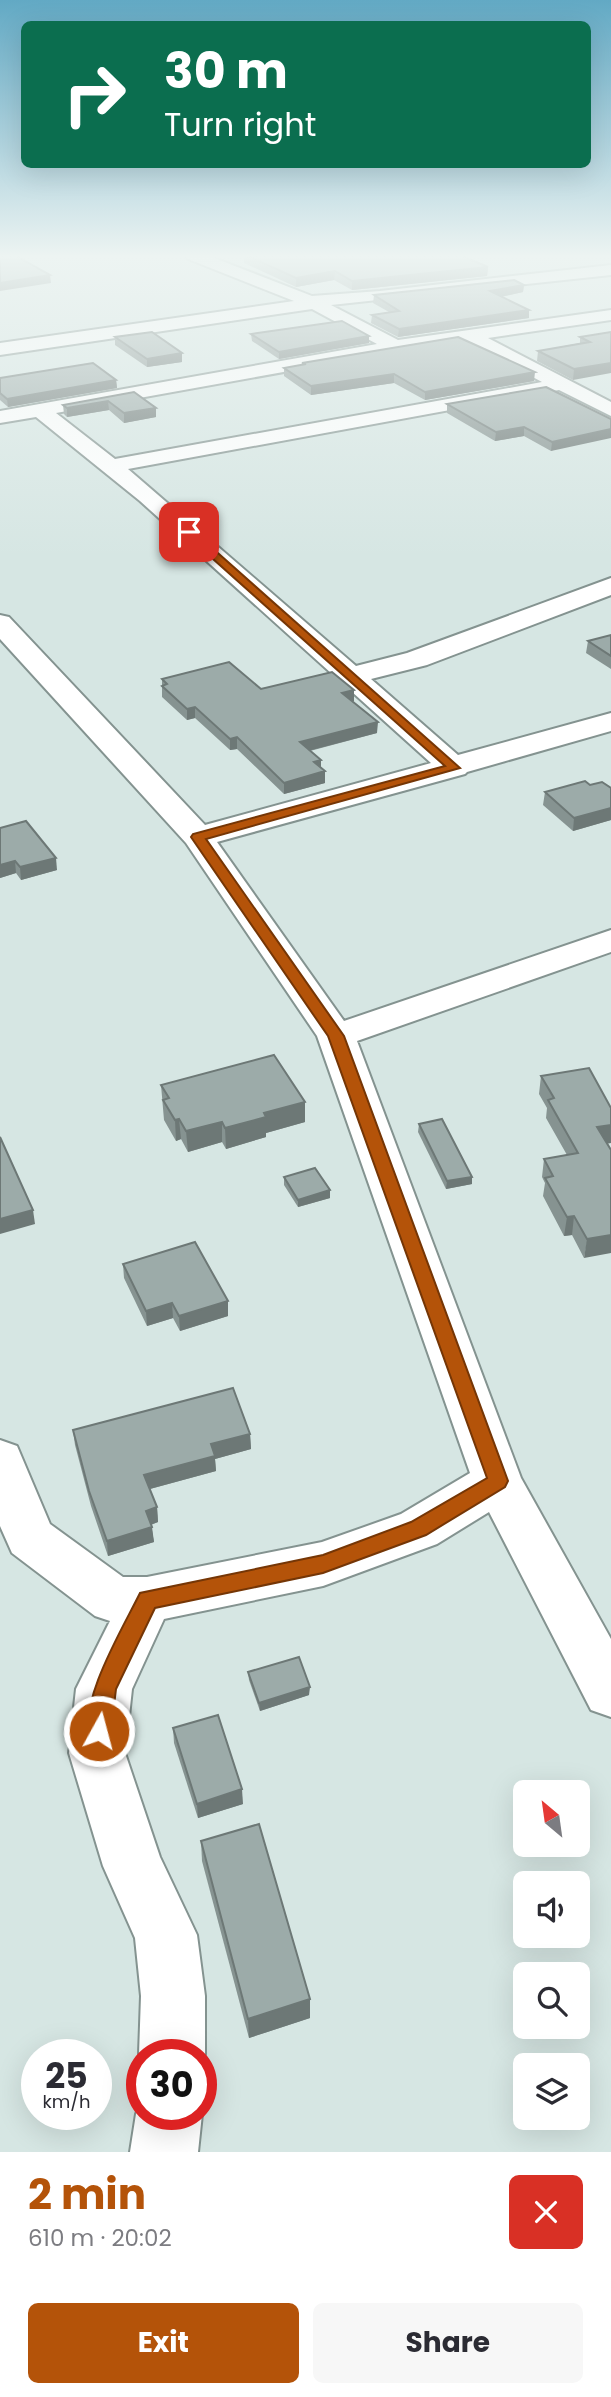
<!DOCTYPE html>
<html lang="en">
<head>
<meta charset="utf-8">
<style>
	body { margin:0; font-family:Poppins,sans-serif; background:#f7f7f7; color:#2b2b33; height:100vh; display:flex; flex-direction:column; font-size:26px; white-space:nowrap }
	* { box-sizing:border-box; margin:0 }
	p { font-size:23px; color:#7c7c81 }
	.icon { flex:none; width:38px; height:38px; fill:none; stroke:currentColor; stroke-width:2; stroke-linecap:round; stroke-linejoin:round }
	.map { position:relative; height:2152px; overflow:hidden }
	.drawer { display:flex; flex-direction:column; background:#fff; flex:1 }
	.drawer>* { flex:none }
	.top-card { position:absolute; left:21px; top:21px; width:570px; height:147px; border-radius:10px; box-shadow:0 7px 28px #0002; background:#0b6e4f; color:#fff; overflow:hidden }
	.needle { width:46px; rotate:331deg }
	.buttons { position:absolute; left:513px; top:1780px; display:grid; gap:14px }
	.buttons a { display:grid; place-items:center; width:77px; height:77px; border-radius:10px; background:#fff; box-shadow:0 7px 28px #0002; font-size:35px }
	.speed { position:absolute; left:21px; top:2039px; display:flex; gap:14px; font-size:35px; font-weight:700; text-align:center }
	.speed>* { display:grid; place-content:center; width:91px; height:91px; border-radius:50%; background:#fff; box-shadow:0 7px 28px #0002; line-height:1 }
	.speed small { font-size:18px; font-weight:400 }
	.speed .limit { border:10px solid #d22; background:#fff; color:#111 }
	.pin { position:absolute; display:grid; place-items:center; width:60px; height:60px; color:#fff; margin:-30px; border-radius:14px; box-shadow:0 4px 10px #0006 }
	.me { position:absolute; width:77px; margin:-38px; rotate:7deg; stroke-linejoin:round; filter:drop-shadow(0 0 5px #0008) }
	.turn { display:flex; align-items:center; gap:24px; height:147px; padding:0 28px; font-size:32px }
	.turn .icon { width:91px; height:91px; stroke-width:2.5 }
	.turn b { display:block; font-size:49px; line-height:60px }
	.round { display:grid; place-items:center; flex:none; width:74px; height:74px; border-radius:10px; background:#f7f7f7 }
	.headline { display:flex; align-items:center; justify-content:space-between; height:119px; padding:0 28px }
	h1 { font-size:42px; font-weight:700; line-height:52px; color:#b45309 }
	.cta { display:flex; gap:14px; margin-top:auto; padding:14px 28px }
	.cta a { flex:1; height:80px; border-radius:10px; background:#b45309; color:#fff; font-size:28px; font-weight:700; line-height:80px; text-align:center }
	.cta a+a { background:#f7f7f7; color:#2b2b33 }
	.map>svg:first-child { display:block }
</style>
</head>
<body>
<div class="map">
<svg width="611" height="2152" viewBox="0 0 611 2152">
	<rect width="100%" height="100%" fill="#d6e6e3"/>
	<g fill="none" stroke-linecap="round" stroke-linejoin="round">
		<g stroke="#849390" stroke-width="4">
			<g id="minor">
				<path d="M186 256H209L312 296 380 291 611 265V275L331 305 398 340 611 310V320L488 338 611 402V416L559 390 128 469 356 666 407 653 611 578V595L427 665 371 679 458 755 611 713V731L467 772 465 774 217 842 344 1021 611 930V952L357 1041 521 1478 611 1639V1717L591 1710 489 1512 437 1544 323 1586 164 1619 132 1689 125 1753 160 1857 197 1935 205 1996V2054L201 2062V2054H142V2060L139 2054 141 1996 135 1938 103 1866 69 1753 76 1689 110 1621 95 1616 12 1553 0 1526V1440L17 1446 50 1524 123 1577H147L322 1542 401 1514 470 1473 317 1036 186 843 0 639V615L9 617 205 825 431 763 140 501 36 417 0 423V411L377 344 312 309 0 355V343L294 301 188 259ZM466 341 542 382 115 459 56 413 395 352Z"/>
				<path d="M142 2099V2114H201V2111L202 2114 198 2152H130L136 2114Z"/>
			</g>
		</g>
		<use href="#minor" fill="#fff" fill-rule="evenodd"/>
	</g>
	<g fill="#869391">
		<path d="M243 256H462L488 267 487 276 352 290 334 280 296 287 244 263V257Z"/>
		<path d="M524 285 523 292 501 297 529 310V318L398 337 371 323 372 315 389 312 373 303 374 295Z"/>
		<path d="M611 332 573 380 537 361 538 351 580 343V337Z"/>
		<path d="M251 334 369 336V343L279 359 252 341Z"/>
		<path d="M115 337 182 353V362L147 367 115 345Z"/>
		<path d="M302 363 534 381 425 400 394 383 311 395 284 376V368L302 365Z"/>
		<path d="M0 378 116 380 117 388 8 407 0 400Z"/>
		<path d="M134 392 156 417 124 423 109 410 67 417 64 414 63 405Z"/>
		<path d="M447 404 611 419 551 451 524 436 495 441 447 413Z"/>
		<path d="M611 635V669L586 653 588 641Z"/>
		<path d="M162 679 261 689 354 690V701H352L377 733 310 751 321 767 325 783 284 794 237 749 230 750 195 718 187 720 162 697Z"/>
		<path d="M590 785 611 788V820L573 831 543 805 545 792Z"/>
		<path d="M0 828 57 870 21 880 16 873 0 878Z"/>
		<path d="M541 1076 611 1108V1143H607L584 1258 572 1235 564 1236 543 1196 545 1183 542 1177 544 1159 567 1155 546 1118 547 1108 539 1094Z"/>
		<path d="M161 1085 305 1122 266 1133V1137L226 1149 222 1142 188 1152 181 1139 176 1141 164 1120Z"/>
		<path d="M419 1124 472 1177V1184L446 1189 418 1132Z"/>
		<path d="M284 1177 330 1190V1198L298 1207 284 1185Z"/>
		<path d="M123 1264 228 1316 180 1331 173 1318 147 1326 124 1278Z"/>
		<path d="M73 1430 250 1434 251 1449 215 1459 216 1471 150 1489 157 1507 158 1522 151 1525 154 1542 108 1556 91 1506 75 1445Z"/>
		<path d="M248 1672 309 1695 260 1711 249 1680Z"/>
		<path d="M173 1728 243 1804 198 1818 174 1743Z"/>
		<path d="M201 1841 310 2018 249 2038 202 1861Z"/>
	</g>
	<g fill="#6d7876">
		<path d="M488 267 487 276 352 290V281Z"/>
		<path d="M335 271 334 280 296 287V278Z"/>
		<path d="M50 275 51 283 0 291V283Z"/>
		<path d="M524 285 523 292 490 299V291Z"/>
		<path d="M529 310V318L398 337 399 329Z"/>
		<path d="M369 336V343L279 359V352Z"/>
		<path d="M182 353V362L147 367V359Z"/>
		<path d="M611 363V373L573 380 574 369Z"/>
		<path d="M535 372 534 381 425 400V392Z"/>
		<path d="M394 374V383L311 395V386Z"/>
		<path d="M116 380 117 388 8 407 7 399Z"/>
		<path d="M108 401 109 410 67 417V408Z"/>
		<path d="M156 408V417L124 423V413Z"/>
		<path d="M524 427V436L495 441 496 432Z"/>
		<path d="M611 429V438L551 451 552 442Z"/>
		<path d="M354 690V701L341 704 342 693Z"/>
		<path d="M195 707V718L187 720V709Z"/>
		<path d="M378 722 377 733 300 753V742Z"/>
		<path d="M237 737V749L230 750V739Z"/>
		<path d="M321 760V772L314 762Z"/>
		<path d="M325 771V783L284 794V783Z"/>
		<path d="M611 808V820L573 831 574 818Z"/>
		<path d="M56 858 57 870 21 880 20 867Z"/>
		<path d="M15 861 16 873 0 878V865Z"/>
		<path d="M305 1102V1122L266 1133V1137L226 1149 225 1128 264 1113Z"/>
		<path d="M179 1119 181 1139 176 1141 175 1120Z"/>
		<path d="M222 1122V1142L188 1152 186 1131Z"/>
		<path d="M611 1125V1143L595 1146 597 1127Z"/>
		<path d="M472 1177V1184L446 1189 447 1181Z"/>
		<path d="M330 1190V1198L298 1207V1200Z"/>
		<path d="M33 1210 35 1224 0 1234V1219Z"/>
		<path d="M574 1216 572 1235 564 1236 567 1217Z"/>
		<path d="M611 1235V1253L584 1258 587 1239Z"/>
		<path d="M228 1301V1316L180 1331 179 1316Z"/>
		<path d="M172 1303 173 1318 147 1326 146 1311Z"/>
		<path d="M250 1434 251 1449 215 1459 216 1471 146 1490 144 1475 211 1444Z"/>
		<path d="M157 1507 158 1522 147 1526 146 1511Z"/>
		<path d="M152 1527 154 1542 108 1556 107 1541Z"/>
		<path d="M310 1687 309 1695 260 1711 259 1703Z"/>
		<path d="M242 1789 243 1804 198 1818 197 1804Z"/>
		<path d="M310 1999V2018L249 2038 248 2019Z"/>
	</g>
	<g fill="#9caba9" stroke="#6d7876" stroke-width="2">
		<path d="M0 256H16L50 275 0 283Z"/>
		<path d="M248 256H462L488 267 352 281 335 271 296 278Z"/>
		<path d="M514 280 524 285 490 291 529 310 399 329 372 315 399 311 374 295Z"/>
		<path d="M342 321 369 336 279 352 251 334Z"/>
		<path d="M152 332 182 353 147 359 115 337Z"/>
		<path d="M611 332V363L574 369 538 351 590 342 580 337Z"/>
		<path d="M458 337 535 372 425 392 394 374 311 386 284 368 306 364 302 363Z"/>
		<path d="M93 363 116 380 7 399 0 393V378Z"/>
		<path d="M546 387 611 419V429L552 442 524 427 496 432 447 404Z"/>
		<path d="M134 392 156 408 124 413 108 401 67 408 63 405Z"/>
		<path d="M611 635V656L588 641Z"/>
		<path d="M229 662 261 689 332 672 354 690 342 693 378 722 300 742 321 760 314 762 325 771 284 783 237 737 230 739 195 707 187 709 162 686 167 684 162 679Z"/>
		<path d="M585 781 590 785 602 782 611 788V808L574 818 545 792Z"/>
		<path d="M26 821 56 858 20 867 15 861 0 865V828Z"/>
		<path d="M274 1055 305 1102 264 1113 266 1117 225 1128 222 1122 186 1131 179 1119 175 1120 163 1100 169 1098 161 1085Z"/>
		<path d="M589 1068 611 1108V1125L597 1127 611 1150V1235L587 1239 574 1216 567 1217 545 1178 553 1176 544 1159 578 1153 548 1100 554 1098 541 1076Z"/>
		<path d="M442 1119 472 1177 447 1181 419 1124Z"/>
		<path d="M0 1137 33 1210 0 1219Z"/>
		<path d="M315 1168 330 1190 298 1200 284 1177Z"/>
		<path d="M195 1242 228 1301 179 1316 172 1303 146 1311 123 1264Z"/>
		<path d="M233 1388 250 1434 211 1444 215 1456 144 1475 157 1507 146 1511 152 1527 107 1541 89 1491 73 1430Z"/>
		<path d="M299 1657 310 1687 259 1703 248 1672Z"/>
		<path d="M218 1715 242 1789 197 1804 173 1728Z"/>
		<path d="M259 1824 310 1999 248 2019 201 1841Z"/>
	</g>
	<linearGradient id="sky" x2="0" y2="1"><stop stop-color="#62a9c4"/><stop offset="0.46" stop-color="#edf4f2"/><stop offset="1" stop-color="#edf4f2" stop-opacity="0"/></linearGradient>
	<rect width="611" height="557" fill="url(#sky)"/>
	<path fill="#b45309" stroke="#753606" stroke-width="2" d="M185 530H192L460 768 206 839 344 1036 508 1481 505 1487 426 1535 323 1573 155 1608 116 1689 111 1731 107 1739 99 1742 91 1739C76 1705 124 1626 140 1593L323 1555 411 1522 487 1478 328 1036 191 837 193 834 445 766 185 534Z"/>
</svg>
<div class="buttons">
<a><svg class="needle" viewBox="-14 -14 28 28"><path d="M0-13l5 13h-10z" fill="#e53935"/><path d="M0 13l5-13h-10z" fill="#7c7c81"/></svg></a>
<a><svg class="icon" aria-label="sound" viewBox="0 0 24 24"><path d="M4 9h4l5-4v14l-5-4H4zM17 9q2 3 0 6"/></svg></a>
<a><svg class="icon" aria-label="search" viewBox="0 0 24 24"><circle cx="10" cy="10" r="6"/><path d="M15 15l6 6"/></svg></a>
<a><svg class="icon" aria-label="layers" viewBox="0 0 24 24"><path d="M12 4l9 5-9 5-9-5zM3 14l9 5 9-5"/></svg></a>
</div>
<div class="speed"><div>25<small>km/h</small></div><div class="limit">30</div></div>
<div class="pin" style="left:189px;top:532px;background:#d93025"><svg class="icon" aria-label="arrive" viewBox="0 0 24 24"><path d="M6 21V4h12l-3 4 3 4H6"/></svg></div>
<svg class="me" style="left:99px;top:1731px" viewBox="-20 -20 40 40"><circle r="17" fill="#b45309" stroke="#fff" stroke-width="3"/><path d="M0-11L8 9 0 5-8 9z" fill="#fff"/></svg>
<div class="top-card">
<div class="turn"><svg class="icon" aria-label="right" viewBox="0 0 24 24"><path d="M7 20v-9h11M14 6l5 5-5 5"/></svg><div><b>30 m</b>Turn right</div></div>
</div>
</div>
<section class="drawer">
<div class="headline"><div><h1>2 min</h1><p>610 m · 20:02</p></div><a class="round" style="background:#d93025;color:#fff"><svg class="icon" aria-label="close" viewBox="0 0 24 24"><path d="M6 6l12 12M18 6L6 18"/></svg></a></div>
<div class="cta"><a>Exit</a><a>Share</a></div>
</section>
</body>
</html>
